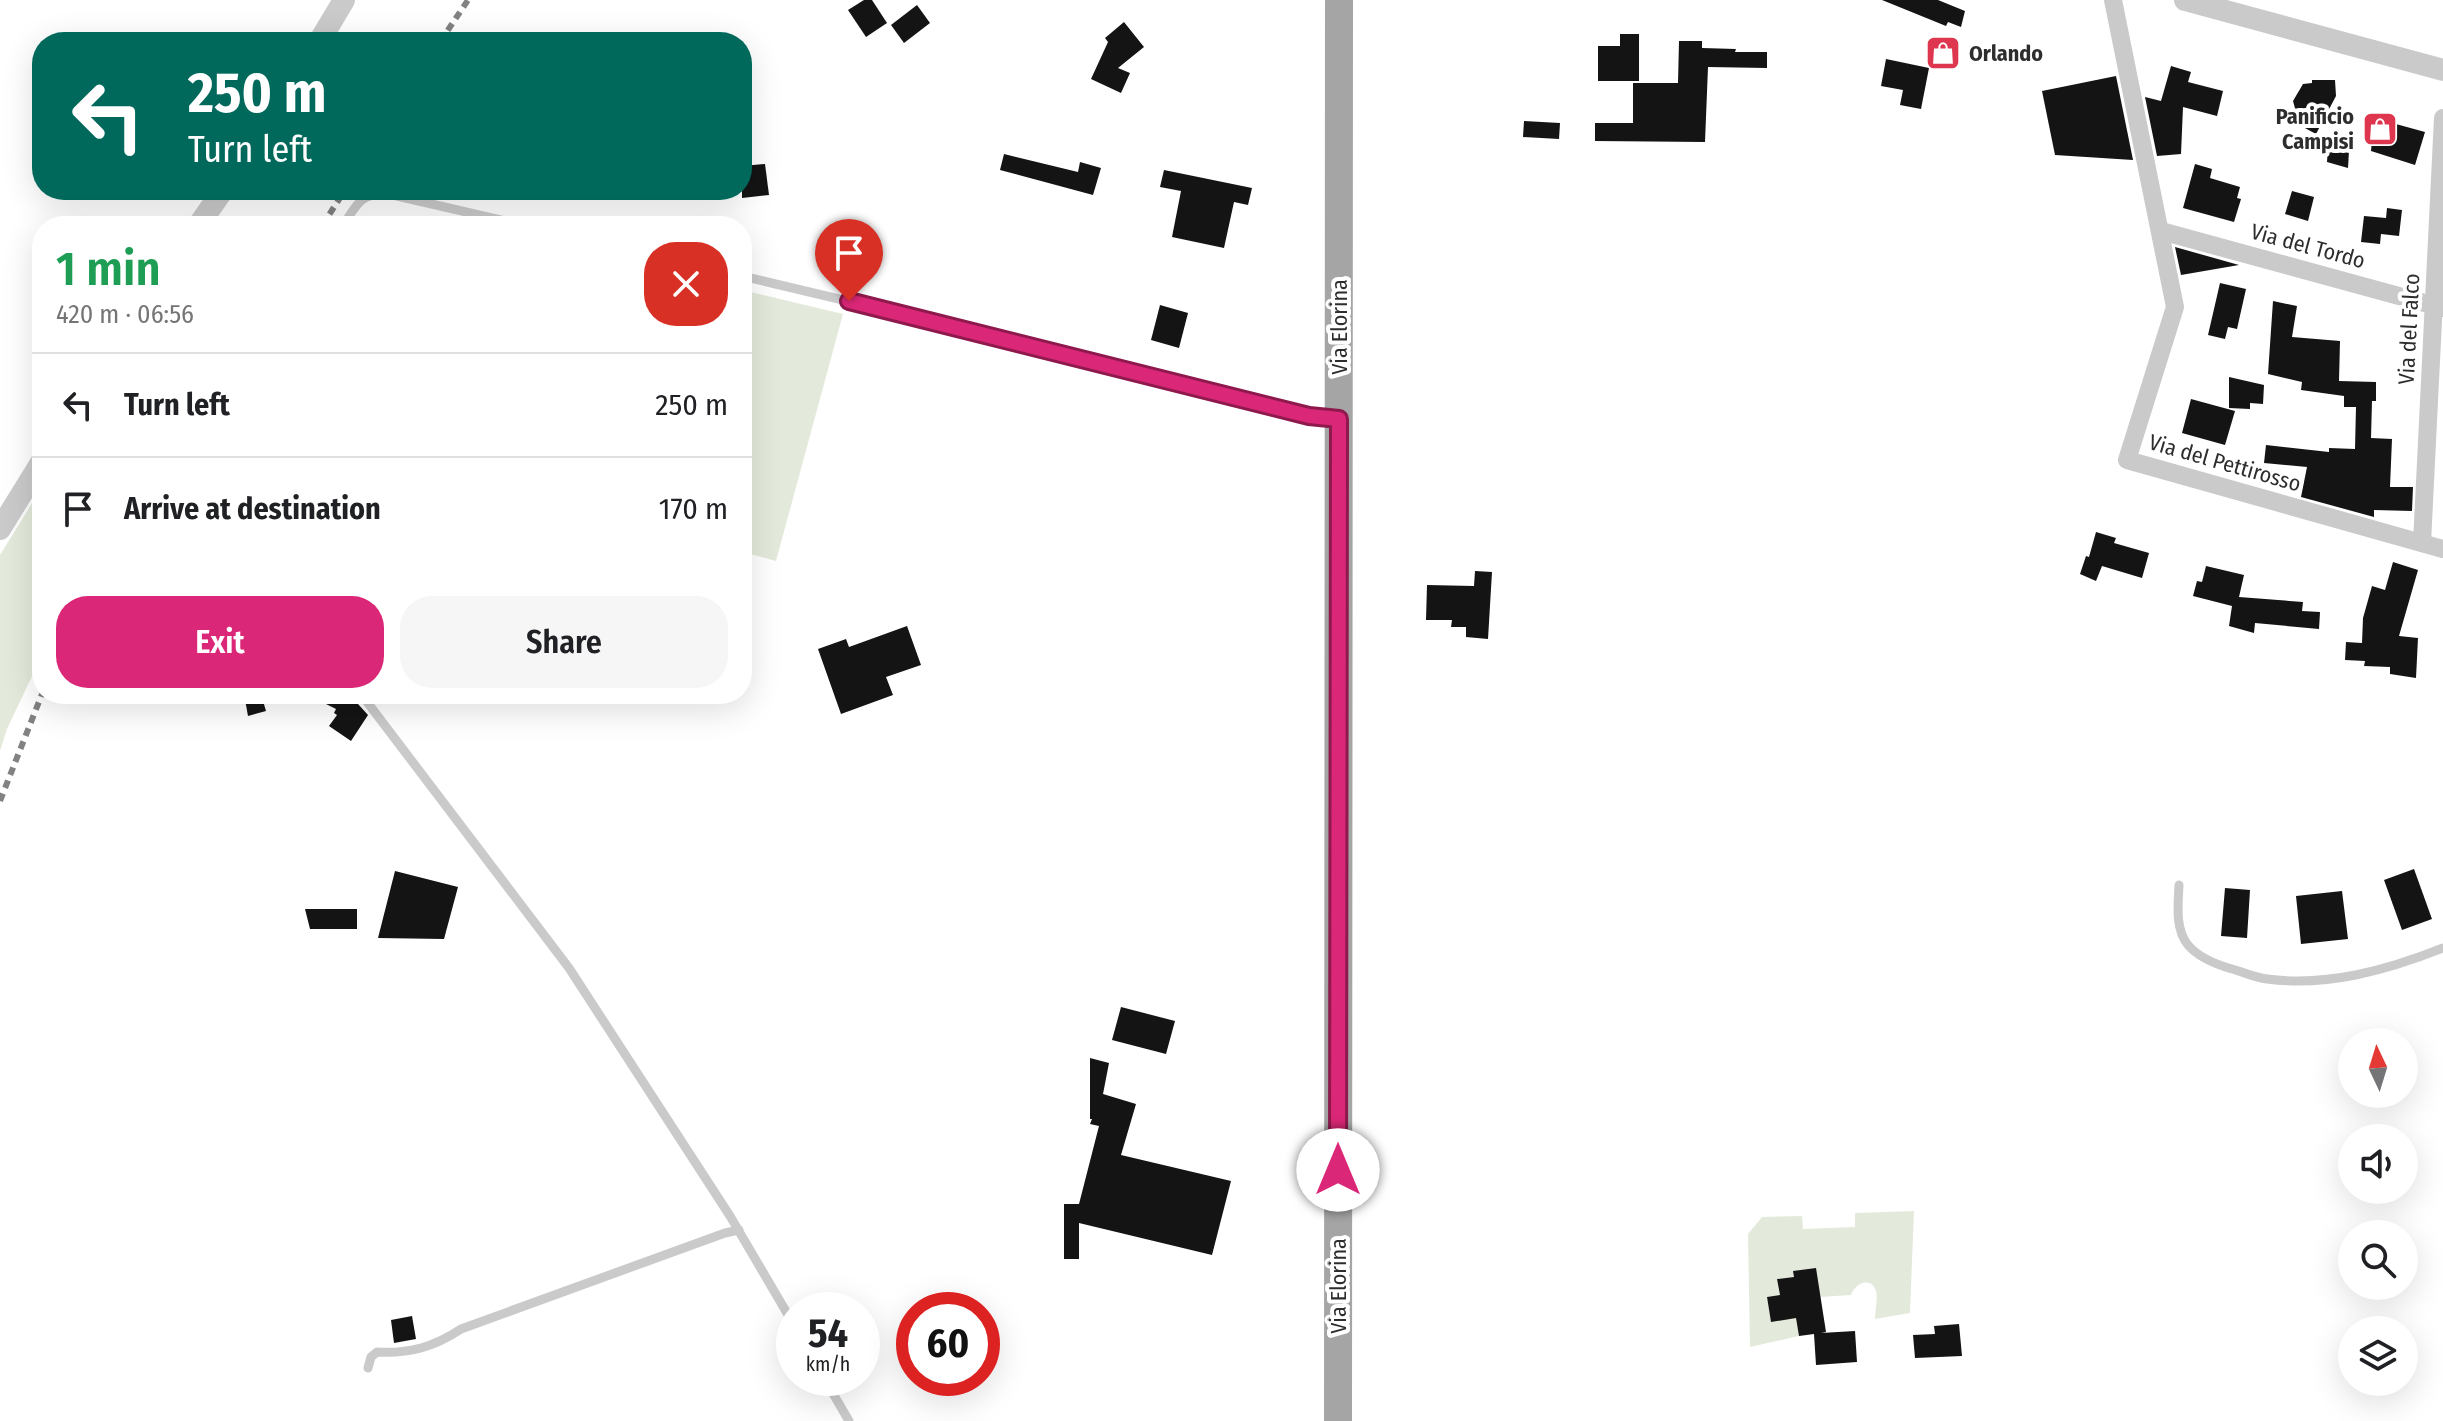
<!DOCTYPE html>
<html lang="en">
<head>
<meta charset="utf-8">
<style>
	body { margin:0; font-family:"Fira Sans Condensed",sans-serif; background:#f6f6f6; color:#202124; height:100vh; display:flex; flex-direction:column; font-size:30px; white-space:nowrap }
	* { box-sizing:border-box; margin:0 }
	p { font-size:26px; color:#757577 }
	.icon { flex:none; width:44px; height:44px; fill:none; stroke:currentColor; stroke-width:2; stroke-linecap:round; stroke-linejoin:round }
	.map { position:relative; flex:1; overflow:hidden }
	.side { position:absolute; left:32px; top:216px; width:720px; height:488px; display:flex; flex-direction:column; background:#fff; border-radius:32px; box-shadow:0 8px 32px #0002 }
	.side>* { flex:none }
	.banner { position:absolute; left:32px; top:32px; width:720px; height:168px; border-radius:32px; box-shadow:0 8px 32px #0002; background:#00695c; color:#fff; overflow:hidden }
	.needle { width:52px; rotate:356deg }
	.controls { position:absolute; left:2338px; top:1028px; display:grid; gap:16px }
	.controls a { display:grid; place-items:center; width:80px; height:80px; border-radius:50%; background:#fff; box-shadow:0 8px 32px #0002; font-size:40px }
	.speed { position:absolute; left:776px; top:1292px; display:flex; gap:16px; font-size:40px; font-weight:700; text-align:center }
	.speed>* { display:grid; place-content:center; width:104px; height:104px; border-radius:50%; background:#fff; box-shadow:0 8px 32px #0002; line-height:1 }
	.speed small { font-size:20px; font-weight:400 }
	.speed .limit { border:12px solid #d22; background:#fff; color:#111 }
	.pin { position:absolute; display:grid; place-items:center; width:68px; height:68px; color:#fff; margin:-82px -34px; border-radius:50% 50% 50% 0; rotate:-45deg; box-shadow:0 0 8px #0007 }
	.pin .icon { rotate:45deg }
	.me { position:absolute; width:88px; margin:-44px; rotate:0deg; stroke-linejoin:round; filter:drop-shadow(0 0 6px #0008) }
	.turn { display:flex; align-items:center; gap:28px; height:168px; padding:0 24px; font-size:36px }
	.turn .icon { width:104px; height:104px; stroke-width:2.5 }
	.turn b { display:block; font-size:56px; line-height:68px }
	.round { display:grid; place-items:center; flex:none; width:84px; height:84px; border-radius:32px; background:#f6f6f6 }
	.overview { display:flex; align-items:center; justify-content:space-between; height:136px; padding:0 24px }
	h1 { font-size:48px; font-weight:600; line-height:60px; color:#1e9e55 }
	.cta { display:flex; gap:16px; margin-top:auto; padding:16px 24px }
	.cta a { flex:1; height:92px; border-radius:32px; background:#db2777; color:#fff; font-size:32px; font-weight:600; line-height:92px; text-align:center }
	.cta a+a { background:#f6f6f6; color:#202124 }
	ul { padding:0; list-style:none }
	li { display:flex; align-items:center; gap:24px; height:104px; padding:0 24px; border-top:2px solid #e0e0e0 }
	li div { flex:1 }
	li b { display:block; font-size:30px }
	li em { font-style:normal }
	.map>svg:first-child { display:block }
</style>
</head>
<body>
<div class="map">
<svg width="2443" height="1421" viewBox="0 0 2443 1421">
	<rect width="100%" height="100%" fill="#fff"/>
	<g fill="#e4eadb">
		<path d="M742 290 843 314 776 561 742 552Z"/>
		<path d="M42 487V655L7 729 0 751V555Z"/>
		<path d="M1914 1211 1910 1313 1875 1319C1875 1311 1878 1298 1876 1291 1871 1276 1855 1283 1851 1295L1820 1297 1794 1277 1777 1279 1780 1295 1767 1297 1771 1321 1784 1320 1796 1314 1799 1336 1750 1347 1748 1234 1762 1217 1802 1216 1803 1229 1855 1227V1213Z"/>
	</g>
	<g fill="#141414">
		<path d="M864 0H872L887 23 866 37 848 10Z"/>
		<path d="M1882 0H1938L1965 11 1961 27 1948 22 1946 26Z"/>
		<path d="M917 5 930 23 904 43 891 25Z"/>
		<path d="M1124 22 1144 47 1118 68 1130 73 1121 93 1091 79 1108 42 1105 38Z"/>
		<path d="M1620 34H1639V81H1598V46H1620Z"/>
		<path d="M1679 41H1702V48L1736 49 1735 52H1767V68L1708 67 1705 142 1595 141V123H1633V83H1678Z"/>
		<path d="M1886 59 1929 68 1921 109 1900 105 1903 90 1881 86Z"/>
		<path d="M2171 66 2191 72 2188 82 2223 91 2217 116 2183 107 2181 154 2157 156 2145 97 2161 101Z"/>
		<path d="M2116 76 2133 160 2055 155 2042 91Z"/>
		<path d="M2312 80H2335L2336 96 2316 134 2290 120 2296 112 2293 101 2303 84 2312 83Z"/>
		<path d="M2374 118 2425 132 2415 165 2371 151Z"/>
		<path d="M1524 121 1560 123 1559 139 1523 137Z"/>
		<path d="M2328 145 2349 151 2348 168 2327 162Z"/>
		<path d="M1004 154 1078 172 1080 162 1101 168 1093 195 1000 170Z"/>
		<path d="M765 164 769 195 742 198V166Z"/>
		<path d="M2195 164 2212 169 2210 178 2240 187 2237 198 2241 199 2234 222 2183 208Z"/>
		<path d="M1164 170 1252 188 1248 205 1234 202 1224 248 1172 237 1181 191 1160 187Z"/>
		<path d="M2292 191 2314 197 2308 221 2285 214Z"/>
		<path d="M2387 208 2402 210 2399 236 2381 234 2380 244 2361 242 2364 216 2386 218Z"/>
		<path d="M2175 247 2239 265 2181 275Z"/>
		<path d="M2220 283 2246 289 2237 329 2228 327 2225 339 2208 335Z"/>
		<path d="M2273 301 2297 306 2292 337 2340 341 2339 381 2376 382V401H2372L2371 438 2392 439 2390 487H2413L2412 511 2374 510V517L2301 497 2307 467 2264 463 2266 445 2329 452V448L2355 449 2356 407H2344V396L2301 390 2302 382 2268 374Z"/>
		<path d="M1160 305 1188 313 1179 348 1151 340Z"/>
		<path d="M2229 377 2264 385 2263 404 2250 403V409L2229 408Z"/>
		<path d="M2191 399 2235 411 2225 445 2182 433Z"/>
		<path d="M2096 532 2116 538 2114 543 2149 553 2142 578 2102 566 2096 581 2080 574 2086 556 2089 557Z"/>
		<path d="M2393 562 2418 570 2399 636 2418 638 2416 678 2390 674V667L2364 666 2365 661 2345 660 2346 642 2362 643 2363 618 2372 586 2385 590Z"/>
		<path d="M2206 566 2244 575 2239 597 2303 602 2302 611 2320 612 2319 629 2255 623 2254 633 2229 626 2232 606 2193 596 2197 581 2202 582Z"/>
		<path d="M1475 571 1492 572 1488 639 1466 637V627H1451L1452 620H1426L1427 585 1474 586Z"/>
		<path d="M907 626 921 665 886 677 893 695 841 714 818 649 846 639 849 647Z"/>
		<path d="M244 694H261L266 711 248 716Z"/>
		<path d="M306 694H349L368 715 351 741 329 726 337 715 334 713 336 709Z"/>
		<path d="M2414 869 2432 919 2402 930 2384 880Z"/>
		<path d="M395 871 458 887 444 939 378 938Z"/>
		<path d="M2225 888 2250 890 2247 938 2221 936Z"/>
		<path d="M2342 891 2348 939 2301 944 2296 896Z"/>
		<path d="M305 909H357V929H310Z"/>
		<path d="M1121 1007 1175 1021 1166 1054 1112 1040Z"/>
		<path d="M1090 1058 1109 1063 1103 1094 1136 1104 1121 1155 1231 1181 1212 1255 1079 1223V1259H1064V1204H1079L1099 1126 1090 1124 1092 1119H1090Z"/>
		<path d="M1816 1268 1826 1332 1821 1333 1855 1331 1857 1362 1816 1365 1814 1334 1799 1336 1796 1318 1771 1322 1767 1297 1780 1295 1777 1279 1794 1277 1793 1271Z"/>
		<path d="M412 1316 416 1339 394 1343 391 1320Z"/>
		<path d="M1959 1324 1962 1356 1915 1358 1913 1335 1935 1334 1934 1326Z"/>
	</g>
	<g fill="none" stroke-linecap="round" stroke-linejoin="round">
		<g stroke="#cacaca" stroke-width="9">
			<path d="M343 226C356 206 359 195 384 193L527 226"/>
			<path d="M742 276 902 314 1309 416 1335 418"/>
			<path d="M361 694 569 968 730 1216 794 1325"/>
			<path d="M2179 885C2178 905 2175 929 2188 945 2198 957 2218 965 2232 969 2243 972 2255 978 2267 979 2327 987 2388 970 2443 948"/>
			<path d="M368 1368 371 1357 377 1352C409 1354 434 1347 461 1329L725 1233 739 1230"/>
			<path d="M824 1378 849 1421"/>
		</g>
		<g stroke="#cacaca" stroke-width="18">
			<path d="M2113 0 2175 307 2127 460 2443 549"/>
			<path d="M2161 231 2443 308"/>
			<path d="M2422 543 2443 118"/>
		</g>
		<g stroke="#cacaca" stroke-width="22">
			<path d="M2185 0 2443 70"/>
			<path d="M319 42 344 0"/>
			<path d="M198 226 223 190"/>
			<path d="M0 529 42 461"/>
		</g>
		<path stroke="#a5a5a5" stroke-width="28" d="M1338 1421 1339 0"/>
		<g stroke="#828282" stroke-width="6" stroke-dasharray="8 6" stroke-linecap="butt">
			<path d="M440 42 468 0"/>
			<path d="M322 226 345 190"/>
			<path d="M0 801 42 694"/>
		</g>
	</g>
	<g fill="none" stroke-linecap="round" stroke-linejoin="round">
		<g stroke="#8e194d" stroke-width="20">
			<path id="route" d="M849 301 1309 416 1339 419 1338 1170"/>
		</g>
		<use href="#route" stroke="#db2777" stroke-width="14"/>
	</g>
	<defs>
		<g id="shop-square" transform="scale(1.8)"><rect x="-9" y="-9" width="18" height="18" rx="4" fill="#dd364e" stroke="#fff"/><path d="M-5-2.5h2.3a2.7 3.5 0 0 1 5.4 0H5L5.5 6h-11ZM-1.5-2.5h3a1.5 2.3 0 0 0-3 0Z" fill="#fff"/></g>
	</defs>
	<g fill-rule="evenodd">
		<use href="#shop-square" x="1943" y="53"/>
		<use href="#shop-square" x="2380" y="129"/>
	</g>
	<g text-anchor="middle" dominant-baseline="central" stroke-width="8" stroke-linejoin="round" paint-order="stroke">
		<g font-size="22" font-weight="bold" fill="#2d2d2d" stroke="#fff" text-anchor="start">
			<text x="1969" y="53">Orlando</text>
			<text x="2354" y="116" text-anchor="end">Panificio<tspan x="2354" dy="25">Campisi</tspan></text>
		</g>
		<g font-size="22" fill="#2d2d2d" stroke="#fff">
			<text transform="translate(2308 246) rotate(15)">Via del Tordo</text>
			<text transform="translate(1339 327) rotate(-90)">Via Elorina</text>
			<text transform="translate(2409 329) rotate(-87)">Via del Falco</text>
			<text transform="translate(2225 463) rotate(16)">Via del Pettirosso</text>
			<text transform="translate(1338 1286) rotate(-90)">Via Elorina</text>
		</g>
	</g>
</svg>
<div class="controls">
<a><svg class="needle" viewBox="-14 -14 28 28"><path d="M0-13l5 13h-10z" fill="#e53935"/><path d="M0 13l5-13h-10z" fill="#757577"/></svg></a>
<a><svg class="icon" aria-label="sound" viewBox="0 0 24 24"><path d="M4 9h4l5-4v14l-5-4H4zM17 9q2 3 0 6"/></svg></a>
<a><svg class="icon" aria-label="search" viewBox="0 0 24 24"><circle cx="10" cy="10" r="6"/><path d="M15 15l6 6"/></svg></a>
<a><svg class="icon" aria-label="layers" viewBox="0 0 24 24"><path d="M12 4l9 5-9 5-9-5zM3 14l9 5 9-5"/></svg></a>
</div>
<div class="speed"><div>54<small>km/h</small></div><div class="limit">60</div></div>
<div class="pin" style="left:849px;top:301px;background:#d93025"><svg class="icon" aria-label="arrive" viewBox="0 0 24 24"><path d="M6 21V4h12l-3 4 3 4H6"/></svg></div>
<svg class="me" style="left:1338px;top:1170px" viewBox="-20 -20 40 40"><circle r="19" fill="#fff"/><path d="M0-13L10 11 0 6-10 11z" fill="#db2777"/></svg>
<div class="banner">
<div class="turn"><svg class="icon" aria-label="left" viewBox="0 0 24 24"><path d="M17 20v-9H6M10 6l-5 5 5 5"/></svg><div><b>250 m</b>Turn left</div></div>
</div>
<section class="side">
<div class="overview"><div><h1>1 min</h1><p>420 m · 06:56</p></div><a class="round" style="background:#d93025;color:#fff"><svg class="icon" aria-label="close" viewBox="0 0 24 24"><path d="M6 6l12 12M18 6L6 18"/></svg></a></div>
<ul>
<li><svg class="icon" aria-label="left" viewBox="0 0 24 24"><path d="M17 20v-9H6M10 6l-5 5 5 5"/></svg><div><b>Turn left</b></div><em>250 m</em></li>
<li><svg class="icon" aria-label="arrive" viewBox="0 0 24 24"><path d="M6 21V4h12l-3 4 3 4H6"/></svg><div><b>Arrive at destination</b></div><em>170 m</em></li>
</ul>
<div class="cta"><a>Exit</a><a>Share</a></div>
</section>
</div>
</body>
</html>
